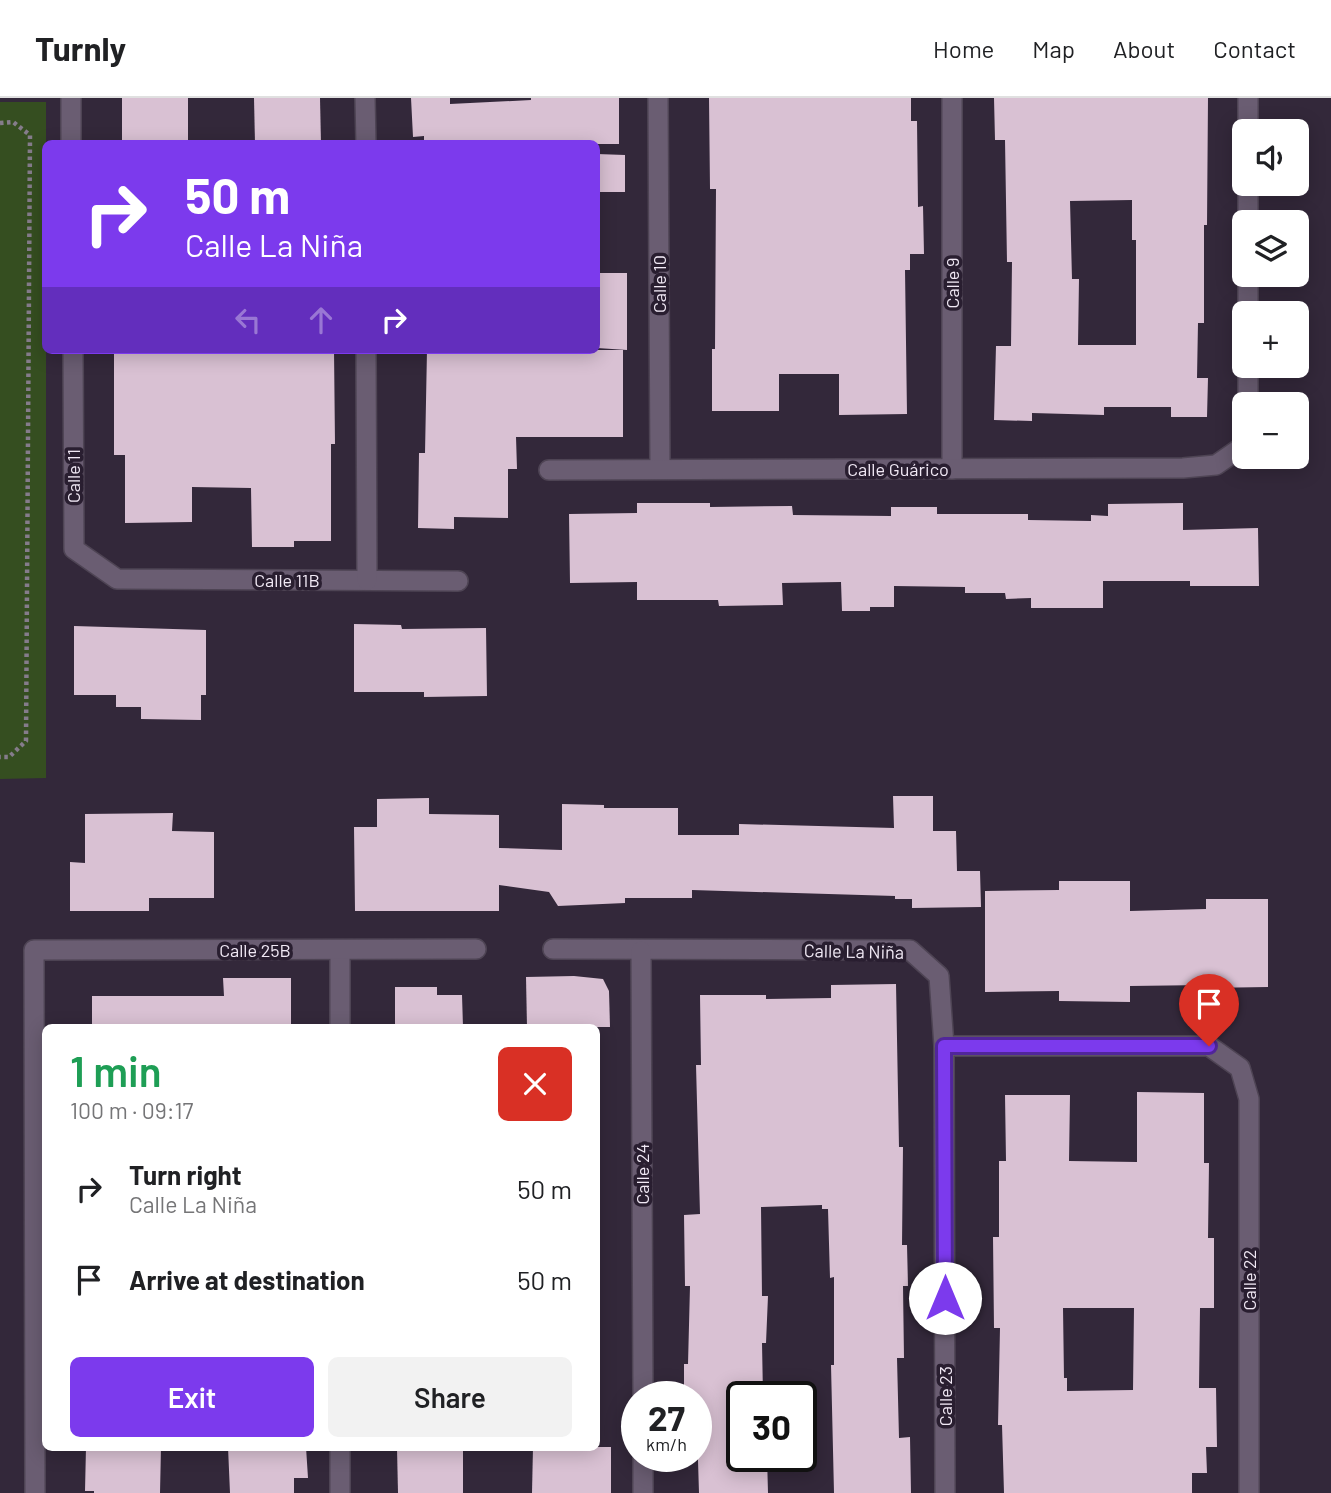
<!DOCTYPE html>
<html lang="en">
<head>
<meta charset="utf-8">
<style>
	body { margin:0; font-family:Barlow,sans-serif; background:#f2f2f2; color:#202124; height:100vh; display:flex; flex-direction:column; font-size:26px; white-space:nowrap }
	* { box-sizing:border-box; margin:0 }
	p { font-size:23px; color:#757577 }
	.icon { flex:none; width:38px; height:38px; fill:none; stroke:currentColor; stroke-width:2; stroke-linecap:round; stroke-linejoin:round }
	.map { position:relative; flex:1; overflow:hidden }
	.panel { position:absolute; left:42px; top:926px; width:558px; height:427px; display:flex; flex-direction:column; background:#fff; border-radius:10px; box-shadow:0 4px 18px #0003 }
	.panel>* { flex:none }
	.top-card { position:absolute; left:42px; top:42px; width:558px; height:214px; border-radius:10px; box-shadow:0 4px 18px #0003; background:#7c3aed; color:#fff; overflow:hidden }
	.tools { position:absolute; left:1232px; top:21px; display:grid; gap:14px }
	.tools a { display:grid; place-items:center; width:77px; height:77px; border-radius:10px; background:#fff; box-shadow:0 4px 18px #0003; font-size:35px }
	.speed { position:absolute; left:621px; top:1283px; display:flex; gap:14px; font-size:35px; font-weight:700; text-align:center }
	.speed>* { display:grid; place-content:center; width:91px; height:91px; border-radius:50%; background:#fff; box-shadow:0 4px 18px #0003; line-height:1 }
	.speed small { font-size:18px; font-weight:400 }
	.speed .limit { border:4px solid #111; border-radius:10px; background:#fff; color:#111 }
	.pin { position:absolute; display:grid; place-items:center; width:60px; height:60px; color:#fff; margin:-72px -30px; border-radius:50% 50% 50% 0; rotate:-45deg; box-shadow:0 0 7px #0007 }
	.pin .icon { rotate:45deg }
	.me { position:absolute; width:77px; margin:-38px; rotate:0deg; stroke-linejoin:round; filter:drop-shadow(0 0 5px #0008) }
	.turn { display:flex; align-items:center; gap:24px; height:147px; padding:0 28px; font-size:32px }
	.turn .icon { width:91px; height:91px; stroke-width:2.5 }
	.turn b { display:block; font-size:49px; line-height:60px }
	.lanes { display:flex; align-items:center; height:66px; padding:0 28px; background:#0003; justify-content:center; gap:35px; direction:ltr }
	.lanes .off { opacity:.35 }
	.round { display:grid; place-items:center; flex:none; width:74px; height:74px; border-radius:10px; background:#f2f2f2 }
	.overview { display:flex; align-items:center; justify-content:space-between; height:119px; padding:0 28px }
	h1 { font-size:42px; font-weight:600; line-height:52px; color:#1e9e55 }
	.button { display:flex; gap:14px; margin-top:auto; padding:14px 28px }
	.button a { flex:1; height:80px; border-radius:10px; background:#7c3aed; color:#fff; font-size:28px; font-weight:600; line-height:80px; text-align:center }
	.button a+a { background:#f2f2f2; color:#202124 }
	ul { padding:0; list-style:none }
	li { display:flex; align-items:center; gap:21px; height:91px; padding:0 28px }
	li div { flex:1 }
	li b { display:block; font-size:26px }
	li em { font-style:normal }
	header { display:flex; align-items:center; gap:42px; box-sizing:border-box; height:98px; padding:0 35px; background:#fff; border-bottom:2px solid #e0e0e0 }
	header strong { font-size:33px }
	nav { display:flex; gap:38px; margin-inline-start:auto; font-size:24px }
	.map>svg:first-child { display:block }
</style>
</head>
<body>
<header>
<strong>Turnly</strong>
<nav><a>Home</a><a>Map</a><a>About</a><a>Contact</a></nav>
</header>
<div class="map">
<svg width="1331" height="1395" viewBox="0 0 1331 1395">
	<rect width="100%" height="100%" fill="#33283a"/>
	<path fill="#354e20" d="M0 4H46V680L0 681Z"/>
	<g fill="#d9c1d3" fill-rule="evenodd">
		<rect x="122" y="0" width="66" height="46"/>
		<path d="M254 0H320L321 46H255Z"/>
		<path d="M411 0H450V6L531 2V0H619V46H424V38L413 39Z"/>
		<path d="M709 0H911V23H917L918 109 923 108 924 156H910V172H905L907 316 839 317V276H779V313H712V251H715L716 91H710Z"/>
		<path d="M994 0H1208L1207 127H1204V225H1198L1197 280H1208L1207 319H1171V309H1104V317L1032 315V323L994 322 996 248H1011L1012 164H1007L1005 42H995ZM1132 102V142H1136V247H1078L1079 181H1072L1070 103Z"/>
		<path d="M597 56 625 57V94H597Z"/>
		<path d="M597 175H627V252L597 250Z"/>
		<path d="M114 252H334L335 346H331V443H294V449H252L251 390 192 389V424L125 425V357H114Z"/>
		<path d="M427 252H623V339H516L517 371H508V420L454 419V431L418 430 419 355H425Z"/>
		<path d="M637 405H710V409L792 408 793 417 891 418V409H937V416H1028V422L1091 423V417L1108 418V406L1183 405V432L1258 430 1259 488H1190V483H1103V510H1031V500L1006 501 1005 495H965V489L894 488V509H870V513H842L841 484 782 485 783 507 719 508 718 502H637V484L570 485 569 416 637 415Z"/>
		<path d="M354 526 401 527 402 531 486 530 487 598 424 599V594H354Z"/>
		<path d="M74 528 206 532V597H201V622L141 621V609H116V597H74Z"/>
		<path d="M893 698H933V733H956L957 773H980L981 809 912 810V801H895V798L692 792V800H625V805L558 808 549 794 499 787V813H355L354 729H377V701L429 700V716L499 717V750L562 752V706L604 707V710H678V737H739V726L894 730Z"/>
		<path d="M173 715 172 733 214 734V800H149V813H70V764L85 765V716Z"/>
		<path d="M1059 783H1130V813L1206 811V801H1268V889L1206 890V887L1130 888V904L1059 903V893L985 894V793L1059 792Z"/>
		<path d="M574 878 603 881 609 893 610 929H527L526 879Z"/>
		<path d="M223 880H291V929H92V898H224Z"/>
		<path d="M896 886 899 1049H903L902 1147H907L908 1188H903L904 1260H897L899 1340 910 1339 911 1395H834L831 1267H834V1179L830 1180 828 1111H822V1107L761 1109 762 1198H768L766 1245H762L763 1298H742V1358H767L768 1395H699L696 1298H684V1266H688L690 1188H685L684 1117 700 1116 696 967H701L700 897H766V901L831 900V887Z"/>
		<path d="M395 889H437V897H462L463 929H395Z"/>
		<path d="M1137 994 1204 995V1065H1209L1208 1140H1214V1210H1200L1199 1290H1216L1217 1349H1206L1207 1375H1192V1395H1004L1002 1327H998L1000 1230H994L993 1139H999V1063H1006L1005 997H1070L1069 1063 1137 1064ZM1063 1210H1134L1133 1292 1067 1293V1280H1064Z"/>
		<path d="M86 1349H161L160 1395H94V1393H85Z"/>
		<path d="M228 1349H306L308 1380H294V1395H230Z"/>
		<path d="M463 1349V1395H398L397 1350Z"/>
		<path d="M533 1349H611V1395H532Z"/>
	</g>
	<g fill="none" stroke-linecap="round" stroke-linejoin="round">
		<g stroke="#4e4454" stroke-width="22">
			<g id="minor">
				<path d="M71 0V46"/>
				<path d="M365 0 366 46"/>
				<path d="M658 0 660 371"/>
				<path d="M952 0V371"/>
				<path d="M1248 33V0"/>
				<path d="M1248 124V86"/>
				<path d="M1248 215V177"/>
				<path d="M73 252 74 451 117 481 458 483"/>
				<path d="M366 252 367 482"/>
				<path d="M1248 306V268"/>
				<path d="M549 372 1183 370 1216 367 1242 349 1244 338"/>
				<path d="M553 851 910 852 939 878 944 948 945 1395"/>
				<path d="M641 853 643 1298"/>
				<path d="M340 929V852"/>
				<path d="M944 948H1209L1240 970 1249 1001V1395"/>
				<path d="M643 1358V1395"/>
				<path d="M35 1395 34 852 476 851"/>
				<path d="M340 1395V1349"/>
			</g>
		</g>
		<path stroke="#857c8b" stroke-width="4.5" stroke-dasharray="3.5 3.5" stroke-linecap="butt" d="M0 25 13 24 30 37 26 643 9 659H0"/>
		<use href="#minor" stroke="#6a5d72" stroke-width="19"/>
	</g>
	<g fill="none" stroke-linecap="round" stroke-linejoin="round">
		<g stroke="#51269a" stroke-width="18">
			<path id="route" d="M945 1200 944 948H1209"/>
		</g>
		<use href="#route" stroke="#7c3aed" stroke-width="12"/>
	</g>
	<g text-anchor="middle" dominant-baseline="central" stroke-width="7" stroke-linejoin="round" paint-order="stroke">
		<g font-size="18" fill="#f1e9f5" stroke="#291e30">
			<text transform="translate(952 185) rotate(-90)">Calle 9</text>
			<text transform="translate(659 186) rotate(-90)">Calle 10</text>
			<text x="898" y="371">Calle Guárico</text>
			<text transform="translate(73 378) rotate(-90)">Calle 11</text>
			<text x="287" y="482">Calle 11B</text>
			<text x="255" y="852">Calle 25B</text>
			<text transform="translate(854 853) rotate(1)">Calle La Niña</text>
			<text transform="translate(642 1076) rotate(-90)">Calle 24</text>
			<text transform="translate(1249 1182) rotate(-90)">Calle 22</text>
			<text transform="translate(945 1298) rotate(-90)">Calle 23</text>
		</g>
	</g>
</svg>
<div class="tools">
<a><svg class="icon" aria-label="sound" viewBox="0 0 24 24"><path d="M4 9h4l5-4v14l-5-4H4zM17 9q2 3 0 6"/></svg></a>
<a><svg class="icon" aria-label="layers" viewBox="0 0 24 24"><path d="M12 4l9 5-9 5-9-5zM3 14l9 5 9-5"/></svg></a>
<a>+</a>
<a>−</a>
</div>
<div class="speed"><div>27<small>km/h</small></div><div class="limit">30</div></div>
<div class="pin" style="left:1209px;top:948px;background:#d93025"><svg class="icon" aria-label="arrive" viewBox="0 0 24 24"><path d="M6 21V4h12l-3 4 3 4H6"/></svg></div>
<svg class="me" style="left:945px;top:1200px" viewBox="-20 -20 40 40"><circle r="19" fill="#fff"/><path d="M0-13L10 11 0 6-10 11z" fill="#7c3aed"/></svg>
<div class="top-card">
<div class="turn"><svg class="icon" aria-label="right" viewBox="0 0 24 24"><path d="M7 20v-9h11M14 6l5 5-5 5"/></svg><div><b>50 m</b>Calle La Niña</div></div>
<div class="lanes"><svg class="icon off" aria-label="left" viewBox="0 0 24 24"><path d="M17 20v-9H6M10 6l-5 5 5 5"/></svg><svg class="icon off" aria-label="ahead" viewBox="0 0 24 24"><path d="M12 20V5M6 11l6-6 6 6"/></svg><svg class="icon" aria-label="right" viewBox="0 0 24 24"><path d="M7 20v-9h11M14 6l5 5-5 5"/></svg></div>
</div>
<section class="panel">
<div class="overview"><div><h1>1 min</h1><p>100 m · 09:17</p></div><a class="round" style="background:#d93025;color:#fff"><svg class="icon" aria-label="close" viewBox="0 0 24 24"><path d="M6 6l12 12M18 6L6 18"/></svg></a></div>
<ul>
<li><svg class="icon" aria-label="right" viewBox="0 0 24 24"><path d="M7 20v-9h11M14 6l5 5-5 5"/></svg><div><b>Turn right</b><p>Calle La Niña</p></div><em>50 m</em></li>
<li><svg class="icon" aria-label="arrive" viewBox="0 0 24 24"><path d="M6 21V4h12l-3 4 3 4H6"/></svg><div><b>Arrive at destination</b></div><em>50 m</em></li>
</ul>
<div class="button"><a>Exit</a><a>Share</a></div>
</section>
</div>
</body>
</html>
